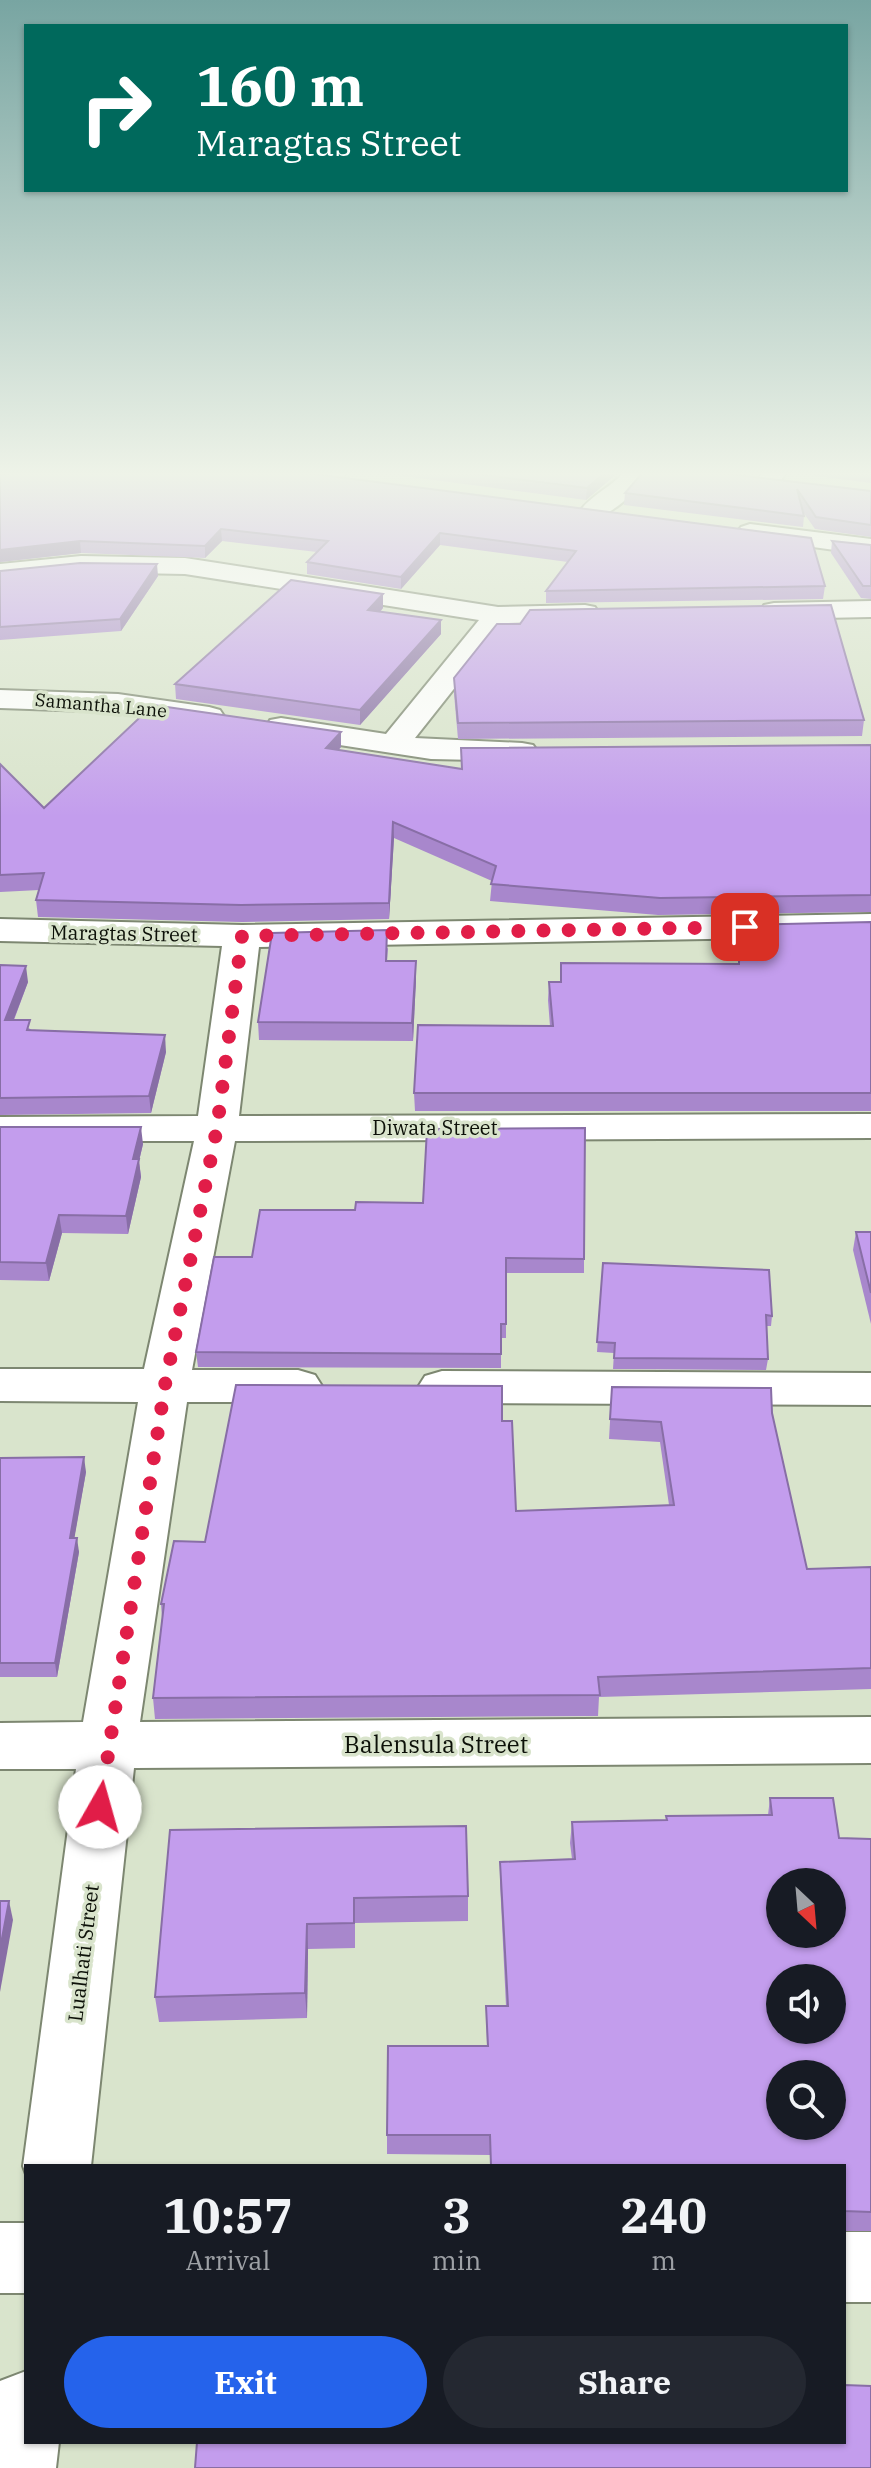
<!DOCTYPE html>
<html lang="en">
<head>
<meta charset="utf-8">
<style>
	body { margin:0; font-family:"IBM Plex Serif",serif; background:#242831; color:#f1f3f6; height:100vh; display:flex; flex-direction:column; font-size:30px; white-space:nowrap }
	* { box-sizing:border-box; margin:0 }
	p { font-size:26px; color:#9ea1a6 }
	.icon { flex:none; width:44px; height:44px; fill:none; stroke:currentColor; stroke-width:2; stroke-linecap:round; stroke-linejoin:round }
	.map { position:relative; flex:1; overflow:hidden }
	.sheet { position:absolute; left:24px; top:2164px; width:822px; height:280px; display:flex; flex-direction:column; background:#171b24; border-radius:0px; box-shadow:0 2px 6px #0004 }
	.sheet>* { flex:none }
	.guide { position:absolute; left:24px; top:24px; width:824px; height:168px; border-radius:0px; box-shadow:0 2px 6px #0004; background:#00695c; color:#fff; overflow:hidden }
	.needle { width:52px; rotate:154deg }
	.fabs { position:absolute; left:766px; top:1868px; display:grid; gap:16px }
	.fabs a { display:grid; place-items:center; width:80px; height:80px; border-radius:50%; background:#171b24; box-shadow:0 2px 6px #0004; font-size:40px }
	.pin { position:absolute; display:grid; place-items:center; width:68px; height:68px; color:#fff; margin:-34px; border-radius:16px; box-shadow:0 4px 12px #0006 }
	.me { position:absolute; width:88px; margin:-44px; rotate:7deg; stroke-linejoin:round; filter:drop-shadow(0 0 6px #0008) }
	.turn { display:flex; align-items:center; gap:28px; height:168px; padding:0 40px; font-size:36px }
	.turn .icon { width:104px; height:104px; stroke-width:2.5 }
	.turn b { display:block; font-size:56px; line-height:68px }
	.eta { display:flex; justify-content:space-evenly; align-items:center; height:136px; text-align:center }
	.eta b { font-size:48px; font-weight:800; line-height:56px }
	.cta { display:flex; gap:16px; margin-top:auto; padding:16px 40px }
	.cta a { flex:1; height:92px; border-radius:48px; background:#2563eb; color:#fff; font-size:32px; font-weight:800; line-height:92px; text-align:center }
	.cta a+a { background:#242831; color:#f1f3f6 }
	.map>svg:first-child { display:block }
</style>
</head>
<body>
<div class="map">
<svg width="871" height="2468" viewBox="0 0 871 2468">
	<rect width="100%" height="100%" fill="#d9e4cc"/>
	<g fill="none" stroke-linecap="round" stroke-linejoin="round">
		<g stroke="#7d8771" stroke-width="4">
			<g id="minor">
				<path d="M321 471H347C339 482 333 486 319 483L316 478Z"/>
				<path d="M625 471H650C636 491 609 523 583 516L580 511C591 495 612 487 625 471Z"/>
				<path d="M763 471H787L778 485H760L757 480Z"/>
				<path d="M81 556 185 558 498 607 585 605 595 607 599 613 595 619 585 621 506 623 415 738 522 743 533 745 538 752 533 759 522 761 431 759 281 736 270 734 266 727 270 720 281 718 386 734 479 620 185 574 81 572 0 580V564Z"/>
				<path d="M871 601V617L774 619 764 617 760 611 764 605 774 603Z"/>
				<path d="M0 690 118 694 209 707 220 710 224 716 220 722 209 725 118 712 0 708Z"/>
				<path d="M871 914V936L259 947 239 1116 871 1114V1138L235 1141 192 1370H298L315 1375 322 1386 315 1397 298 1402H187L140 1722 871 1717V1763L134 1768 91 2166H26V2174L23 2166 76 1769H0V1723L83 1722 138 1402 0 1401V1369H144L194 1141H0V1117L198 1116 222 946 0 941V919L242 925Z"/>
				<path d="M442 1371 871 1373V1405L442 1403 425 1398 418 1387 425 1376Z"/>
				<rect x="0" y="2223" width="26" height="70"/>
				<rect x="844" y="2232" width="27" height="70"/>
				<path d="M26 2371V2442H59L56 2468H0V2381Z"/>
			</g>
		</g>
		<g stroke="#7d8771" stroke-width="4">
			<g id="tertiary">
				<path d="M0 471H21L9 482 0 484Z"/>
				<path d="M750 524 871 539V555L741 537 737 532 741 527Z"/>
			</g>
		</g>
		<use href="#minor" fill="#fff" fill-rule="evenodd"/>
		<use href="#tertiary" fill="#fff" fill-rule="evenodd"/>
	</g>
	<g fill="#a887cc">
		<path d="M291 471 825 586 823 599 546 603V591L568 562 440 545 401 589 307 574V562L317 552 222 541 205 558 81 553 0 562Z"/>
		<path d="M365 471H620L586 500Z"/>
		<path d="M778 471H871V483Z"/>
		<path d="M871 491V537L815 529 803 512 804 516 803 527 624 505 625 493Z"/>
		<path d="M832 541 871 545V599L861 598 831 553Z"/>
		<path d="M0 571 158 576 121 631 0 640Z"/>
		<path d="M383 608 380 612 441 620V634L360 725 176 699 175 684Z"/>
		<path d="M454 678 864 720 862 736 458 739 454 694Z"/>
		<path d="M341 732V747L338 750 461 769V748L871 745V912L658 915 490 901 492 881 394 838 389 919 242 922 38 917 36 900 39 890 0 892V764L44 808Z"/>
		<path d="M871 922V1111H415L414 1093 550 1026 548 1000 549 982H560L561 963 738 964 740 925Z"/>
		<path d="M388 948 387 961 416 979 413 1041 259 1040 258 1022Z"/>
		<path d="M0 965 28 982 14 1020 32 1030 166 1052 151 1113 0 1115Z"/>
		<path d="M0 1127 143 1144 139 1161 141 1177 128 1234 62 1233 49 1281 0 1280Z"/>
		<path d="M856 1232H871V1324L853 1250Z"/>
		<path d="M214 1257 584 1259V1273H506V1338H501V1368L198 1367 196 1352Z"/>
		<path d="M603 1263 772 1316 771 1326H766L768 1359 766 1370 613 1369 614 1353 597 1352Z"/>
		<path d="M612 1387 772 1413 807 1569 871 1567V1689L599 1697 598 1716 155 1719 153 1698 162 1618 161 1604 205 1542 502 1421 516 1511 669 1505 660 1442 609 1439Z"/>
		<path d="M0 1458 86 1472 74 1538 79 1552 57 1677H0Z"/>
		<path d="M770 1798 839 1838 871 1839V2231H844V2166H490V2155L387 2154V2135L487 2046 486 2006H506L500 1882V1862L572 1859 570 1843 572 1822 666 1820V1816L768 1815Z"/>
		<path d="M170 1830 468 1896V1921L355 1923V1948L308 1949 307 2018 159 2022 155 1997Z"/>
	</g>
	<g fill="#886ea6">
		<path d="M607 471H620L586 500 587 488Z"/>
		<path d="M221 529 222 541 205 558V546Z"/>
		<path d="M440 533V545L401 589V577Z"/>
		<path d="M80 541 81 553 0 562V550Z"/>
		<path d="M157 564 158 576 121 631 120 619Z"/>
		<path d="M383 594V608L368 625V610Z"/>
		<path d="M441 620V634L360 725V710Z"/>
		<path d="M341 732V747L326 764V748Z"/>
		<path d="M393 822 394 838 389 919V903Z"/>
		<path d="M416 961V979L413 1041 412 1023Z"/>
		<path d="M26 966 28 982 7 1037 5 1020Z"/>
		<path d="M165 1035 166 1052 151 1113 149 1096Z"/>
		<path d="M141 1127 143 1144 139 1161 141 1177 128 1234 126 1216 133 1159Z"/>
		<path d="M59 1215 62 1233 49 1281 46 1263Z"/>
		<path d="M84 1457 86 1472 72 1552 70 1538Z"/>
		<path d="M77 1538 79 1552 57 1677 55 1663Z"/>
		<path d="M9 1901 13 1920 0 1992V1949Z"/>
		<path d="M307 1924 308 1949 307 2018 305 1993Z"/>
	</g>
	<g fill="#c39ded" stroke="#886ea6" stroke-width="2" fill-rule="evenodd">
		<path d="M11 471H291L811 538 825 586 546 591 576 551 440 533 401 577 307 562 328 541 221 529 205 546 80 541 0 550V475L8 474Z"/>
		<path d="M453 471H607L587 488Z"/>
		<path d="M644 471H704L871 491V525L816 517 797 489 804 516 625 493Z"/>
		<path d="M832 541 871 545V586H863Z"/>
		<path d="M80 563 157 564 120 619 0 627V571Z"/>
		<path d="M291 580 383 594 368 610 441 620 360 710 175 684Z"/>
		<path d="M831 605 864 720 458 723 454 678 497 624H520L530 610Z"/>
		<path d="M153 705 341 732 326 748 462 769 461 748 871 745V895L660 898 491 884 496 866 393 822 389 903 241 905 36 900 44 873 0 875V764L44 808Z"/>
		<path d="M871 922V1093H414L418 1025 553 1026 549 982H561V963L739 964 740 925Z"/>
		<path d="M387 930 386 961H416L412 1023 258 1022 272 933Z"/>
		<path d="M0 965 26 966 5 1020H30L27 1030 165 1035 149 1096 0 1098Z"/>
		<path d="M0 1127H141L133 1159H139L126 1216 59 1215 46 1263 0 1262Z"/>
		<path d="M585 1128 584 1259 506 1258V1324H501V1354L196 1352 214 1257H252L260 1210H355L356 1202 423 1203 427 1129Z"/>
		<path d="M856 1232H871V1293Z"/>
		<path d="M603 1263 769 1270 772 1316 766 1315 768 1359 614 1358 615 1343 597 1342Z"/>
		<path d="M236 1385 502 1386V1421H512L516 1511 674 1505 661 1422 610 1419 612 1387 771 1388 772 1413 807 1569 871 1567V1668L598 1677 600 1695 153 1698 164 1604H161L174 1541 205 1542Z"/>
		<path d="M84 1457 70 1538H77L55 1663H0V1458Z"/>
		<path d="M770 1798H833L839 1838 871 1839V2212L844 2211V2166H491L490 2135H387L388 2046H488L486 2006H508L500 1862 575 1859 572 1822 667 1820 666 1816 772 1815ZM780 1882H832V1934H780ZM780 1978H832V2030H780ZM780 2074H832V2126H780Z"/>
		<path d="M466 1826 468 1896 354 1898V1923L307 1924 305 1993 155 1997 170 1830Z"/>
		<path d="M0 1901H9L0 1949Z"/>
		<path d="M844 2385 871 2386V2468H195L197 2442H844Z"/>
	</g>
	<linearGradient id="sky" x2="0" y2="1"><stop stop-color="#78a5a2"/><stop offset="0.58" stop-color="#eef3e8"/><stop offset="1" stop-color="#eef3e8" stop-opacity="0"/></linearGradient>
	<rect width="871" height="817" fill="url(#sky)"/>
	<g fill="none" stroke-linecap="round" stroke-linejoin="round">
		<path stroke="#e11d48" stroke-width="14" stroke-dasharray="0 25.2" d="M100 1807 165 1385 217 1128 242 936 745 927"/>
	</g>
	<g text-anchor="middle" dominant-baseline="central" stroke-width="7" stroke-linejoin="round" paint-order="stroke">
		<g font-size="18" fill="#0c1008" stroke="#d9e4cc">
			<text transform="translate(101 705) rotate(5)">Samantha Lane</text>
		</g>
		<g font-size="20" fill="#0c1008" stroke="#d9e4cc">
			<text transform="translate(124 933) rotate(1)">Maragtas Street</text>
			<text x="435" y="1127">Diwata Street</text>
			<text transform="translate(83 1953) rotate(-83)">Lualhati Street</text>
		</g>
		<g font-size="24" fill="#0c1008" stroke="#d9e4cc">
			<text x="436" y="1744">Balensula Street</text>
		</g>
	</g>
</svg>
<div class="fabs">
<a><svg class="needle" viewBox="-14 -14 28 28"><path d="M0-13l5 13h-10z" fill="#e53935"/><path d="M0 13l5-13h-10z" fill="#9ea1a6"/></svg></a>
<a><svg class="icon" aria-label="sound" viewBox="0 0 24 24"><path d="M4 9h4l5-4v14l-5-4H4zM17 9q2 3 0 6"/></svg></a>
<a><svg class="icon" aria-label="search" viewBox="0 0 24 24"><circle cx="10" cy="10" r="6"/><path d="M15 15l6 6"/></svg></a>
</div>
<div class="pin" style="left:745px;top:927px;background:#d93025"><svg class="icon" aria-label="arrive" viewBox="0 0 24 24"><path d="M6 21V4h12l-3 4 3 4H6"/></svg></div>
<svg class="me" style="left:100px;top:1807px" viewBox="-20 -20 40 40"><circle r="19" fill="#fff"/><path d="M0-13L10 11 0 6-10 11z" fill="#e11d48"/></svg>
<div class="guide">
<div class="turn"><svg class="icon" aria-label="right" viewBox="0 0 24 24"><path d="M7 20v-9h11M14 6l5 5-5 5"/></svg><div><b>160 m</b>Maragtas Street</div></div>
</div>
<section class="sheet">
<div class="eta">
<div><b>10:57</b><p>Arrival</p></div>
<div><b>3</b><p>min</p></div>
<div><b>240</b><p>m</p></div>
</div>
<div class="cta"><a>Exit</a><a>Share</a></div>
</section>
</div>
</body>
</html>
